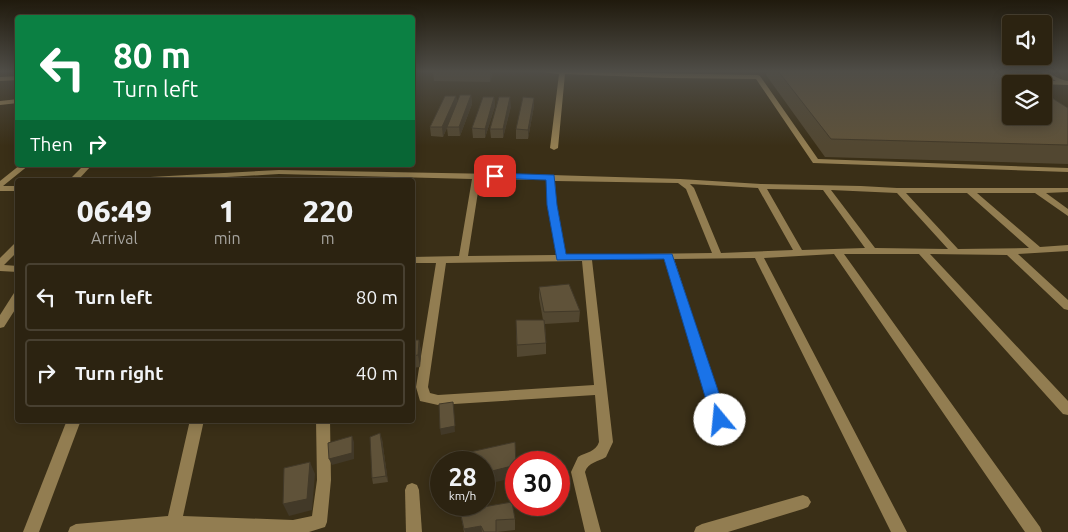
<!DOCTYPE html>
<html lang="en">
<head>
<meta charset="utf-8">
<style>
	body { margin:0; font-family:Ubuntu,sans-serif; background:#342b1a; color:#f1f3f6; height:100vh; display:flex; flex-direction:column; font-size:19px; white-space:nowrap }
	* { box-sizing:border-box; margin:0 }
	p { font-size:16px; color:#a6a49f }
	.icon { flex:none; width:28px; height:28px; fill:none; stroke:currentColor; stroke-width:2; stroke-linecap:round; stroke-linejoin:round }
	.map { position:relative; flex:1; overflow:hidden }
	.drawer { position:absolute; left:15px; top:178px; width:400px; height:245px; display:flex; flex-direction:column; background:#2c2311; border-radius:5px; box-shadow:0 2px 12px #0003,0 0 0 1px #484031 }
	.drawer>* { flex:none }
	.banner { position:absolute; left:15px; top:15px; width:400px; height:152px; border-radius:5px; box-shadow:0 2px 12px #0003,0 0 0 1px #484031; background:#0b8043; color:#fff; overflow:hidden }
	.tools { position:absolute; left:1002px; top:15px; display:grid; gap:10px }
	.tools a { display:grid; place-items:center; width:50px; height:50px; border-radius:5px; background:#2c2311; box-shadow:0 2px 12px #0003,0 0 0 1px #484031; font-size:25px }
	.speed { position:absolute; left:430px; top:451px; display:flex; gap:10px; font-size:25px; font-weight:700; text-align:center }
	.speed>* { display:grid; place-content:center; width:65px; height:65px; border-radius:50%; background:#2c2311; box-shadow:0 2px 12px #0003,0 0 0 1px #484031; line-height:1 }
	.speed small { font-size:12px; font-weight:400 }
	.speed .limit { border:8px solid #d22; background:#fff; color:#111 }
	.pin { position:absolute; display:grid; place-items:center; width:42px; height:42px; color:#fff; margin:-21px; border-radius:10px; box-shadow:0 2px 8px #0006 }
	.me { position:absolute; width:55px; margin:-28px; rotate:343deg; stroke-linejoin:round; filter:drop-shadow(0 0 4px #0008) }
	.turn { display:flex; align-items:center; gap:18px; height:105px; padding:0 15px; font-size:22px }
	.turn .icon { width:65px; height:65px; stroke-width:2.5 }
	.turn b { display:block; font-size:35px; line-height:42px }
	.then { display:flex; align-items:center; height:48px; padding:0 15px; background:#0003; gap:10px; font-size:19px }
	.eta { display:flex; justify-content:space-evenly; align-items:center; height:85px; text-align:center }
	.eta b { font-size:30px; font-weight:800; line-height:35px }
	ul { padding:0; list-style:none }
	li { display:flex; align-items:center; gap:15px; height:68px; margin:0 10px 8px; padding:0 5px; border:2px solid #484031; border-radius:5px }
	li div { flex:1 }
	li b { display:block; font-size:19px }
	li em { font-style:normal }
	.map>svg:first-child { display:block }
</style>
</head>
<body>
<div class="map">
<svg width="1068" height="532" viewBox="0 0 1068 532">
	<rect width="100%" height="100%" fill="#3a2f17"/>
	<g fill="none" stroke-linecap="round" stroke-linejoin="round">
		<g fill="#927d51" fill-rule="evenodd">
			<path d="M534 71 758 75 760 76 818 159 1068 168V172L813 163 756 79 666 78 565 74 558 148 554 150 550 148 559 74Z"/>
			<path d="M1039 71C1051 71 1057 80 1068 81V85L1012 83 1015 81H1056Z"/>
			<path d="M18 76V80L0 81V77Z"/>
			<path d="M18 99V103L0 105V101Z"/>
			<path d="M20 165H29L3 186H18V191H0V181Z"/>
			<path d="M84 165H92L78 180H69Z"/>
			<path d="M279 170 551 175 680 179 761 184 861 186 897 188H1068V192L1046 193 1068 209V216L1035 193H977L1040 247 1068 245V251L1018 254 1068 300V310L1064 309 1007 255 930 254 1068 401V415L1063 414 919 254H844L1040 527 1042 532H1025L834 254 764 258 907 532H891L755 258 674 259 727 420 725 424 720 426 715 424 713 420 664 259 592 260 613 442 606 457C598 462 588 462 585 472L601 532H585L571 472 578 457C586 452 596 452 599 442L595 395 438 405 420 401 416 387 436 263H412V257L459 256 472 179 279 174 176 180H128L132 178ZM480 179 547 180 548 205 556 255 468 256ZM555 181 678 183 686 189 712 253 565 255 556 205ZM690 184 758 188 793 250 721 253 694 188ZM767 189 823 190 865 248 802 250ZM831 190 897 193 948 249 875 248ZM906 193H967L1029 248 958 249ZM582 261 594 385 438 395 430 393 428 387 446 263Z"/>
			<path d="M18 242V251L4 265 18 266V272L0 271V258L15 243Z"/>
			<path d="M18 292V305L4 327 0 328V315L14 293Z"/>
			<path d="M67 420H81L39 532H23Z"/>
			<path d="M190 420H204L183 516 293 520 312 516 317 480 316 420H330L331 480 327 522 325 527 309 532H68L70 527 76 524 168 516Z"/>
			<path d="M412 483 417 485 419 490 422 532H406L405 490 407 485Z"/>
			<path d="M803 495 808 497 811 502 808 507 803 509 728 532H694L696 527 702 524Z"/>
		</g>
	</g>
	<g fill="#524731">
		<path d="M433 71H492V75L490 82 434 81Z"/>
		<path d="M767 71H1007L1068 108V164L825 157 766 75Z"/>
		<path d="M471 95 472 104 460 136H448L447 128 443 137 431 136 430 127 456 96 457 103Z"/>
		<path d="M494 97 495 106 485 138H473L472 128Z"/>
		<path d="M511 106 503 138H491L490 129Z"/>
		<path d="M534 106 528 139H516V129Z"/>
		<path d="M539 287 580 311 579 322 545 324 546 343V354L517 357 516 320H543L539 298Z"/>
		<path d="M412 340H419L421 352 420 367 412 368Z"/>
		<path d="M382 439 388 482 373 484 372 478Z"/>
		<path d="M515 442 484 462H460L459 461Z"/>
		<path d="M460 511 515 519V530L497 532H464Z"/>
	</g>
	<g fill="#423928">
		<path d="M490 71H492V75L490 82Z"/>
		<path d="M471 95 472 104 460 136 459 127Z"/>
		<path d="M456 96 457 104 443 137 442 127Z"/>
		<path d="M494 97 495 106 485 138V129Z"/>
		<path d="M510 97 511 106 503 138V129Z"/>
		<path d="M534 98V106L528 139V130Z"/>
		<path d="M419 340 421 352 420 367 418 355Z"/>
		<path d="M453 402 455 432 441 435 440 429Z"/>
		<path d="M380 433 382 439 388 482 386 476Z"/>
		<path d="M352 436 354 442V459L332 465 329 459Z"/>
		<path d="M310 462 315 474 312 510 289 516 283 504Z"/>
		<path d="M516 465V477L484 485V473Z"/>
		<path d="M481 526 482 532H465L464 529Z"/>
	</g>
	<g fill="#5f5239" stroke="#423928">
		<path d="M778 71H1007L1028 84H1011V116H1044V93L1068 108V145L831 139Z"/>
		<path d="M460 95H471L459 127H447Z"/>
		<path d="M445 96H456L442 127H430Z"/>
		<path d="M483 97H494L485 129 472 128Z"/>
		<path d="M499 97H510L503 129H490Z"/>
		<path d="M523 97 534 98 528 130 516 129Z"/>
		<path d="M569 284 580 311 544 312 539 287Z"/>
		<path d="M516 320H544L546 343 517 345Z"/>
		<path d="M412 340H419L418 355 412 356Z"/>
		<path d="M453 402 455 426 440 429 439 404Z"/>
		<path d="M380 433 386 476 372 478 370 437Z"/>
		<path d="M352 436V453L329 459 328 443Z"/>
		<path d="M515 442 516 465 484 473V462H473L472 459 459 461 461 454Z"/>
		<path d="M310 462 307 499 283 504 284 468Z"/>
		<path d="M512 502 515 519 496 520V532H484L481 526 464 529 460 511Z"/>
	</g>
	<linearGradient id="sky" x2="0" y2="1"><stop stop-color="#201a0d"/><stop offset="0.49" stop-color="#4f4d47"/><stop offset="1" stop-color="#4f4d47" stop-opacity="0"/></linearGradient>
	<rect width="1068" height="146" fill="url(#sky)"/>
	<path fill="#1a73e8" stroke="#114b97" d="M495 173 554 175 557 205 566 254H672L728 420 725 425 720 427 715 425 712 420 664 259 557 260 547 205 546 180 492 178V174Z"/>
</svg>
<div class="tools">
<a><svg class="icon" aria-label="sound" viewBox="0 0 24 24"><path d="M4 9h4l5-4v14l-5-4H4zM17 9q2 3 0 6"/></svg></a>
<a><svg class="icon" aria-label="layers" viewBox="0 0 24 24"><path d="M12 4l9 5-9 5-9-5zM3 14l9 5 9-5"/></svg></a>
</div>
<div class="speed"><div>28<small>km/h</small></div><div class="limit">30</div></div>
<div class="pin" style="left:495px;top:176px;background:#d93025"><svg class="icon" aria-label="arrive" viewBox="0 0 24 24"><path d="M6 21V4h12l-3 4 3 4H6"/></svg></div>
<svg class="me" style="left:720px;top:420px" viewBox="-20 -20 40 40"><circle r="19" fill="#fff"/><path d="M0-13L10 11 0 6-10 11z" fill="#1a73e8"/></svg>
<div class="banner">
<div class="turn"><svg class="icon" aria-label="left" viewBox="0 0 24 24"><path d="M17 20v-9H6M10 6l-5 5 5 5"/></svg><div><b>80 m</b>Turn left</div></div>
<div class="then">Then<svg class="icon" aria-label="right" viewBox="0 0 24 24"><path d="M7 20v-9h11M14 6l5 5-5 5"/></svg></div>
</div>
<section class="drawer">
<div class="eta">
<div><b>06:49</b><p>Arrival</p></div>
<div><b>1</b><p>min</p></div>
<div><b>220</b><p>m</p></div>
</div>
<ul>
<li><svg class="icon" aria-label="left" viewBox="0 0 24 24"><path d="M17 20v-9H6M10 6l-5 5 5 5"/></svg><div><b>Turn left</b></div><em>80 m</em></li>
<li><svg class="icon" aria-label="right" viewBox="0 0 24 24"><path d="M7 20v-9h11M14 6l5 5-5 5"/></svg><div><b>Turn right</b></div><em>40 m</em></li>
</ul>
</section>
</div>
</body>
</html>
